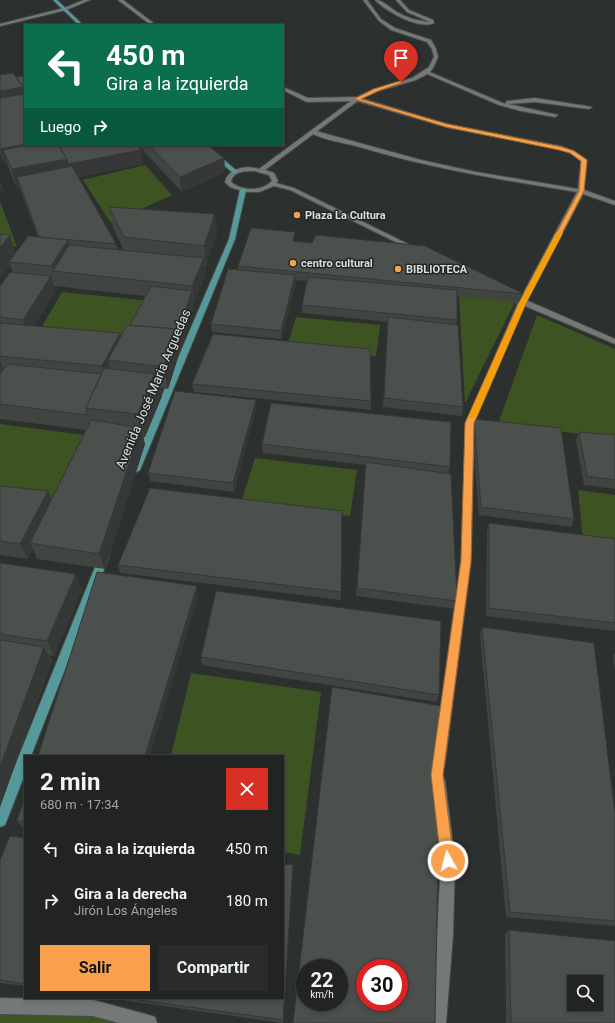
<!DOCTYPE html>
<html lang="es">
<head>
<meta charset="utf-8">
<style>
	body { margin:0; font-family:Roboto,sans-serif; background:#292c2a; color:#f1f3f6; height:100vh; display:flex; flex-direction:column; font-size:15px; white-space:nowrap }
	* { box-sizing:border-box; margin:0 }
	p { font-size:13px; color:#a2a4a5 }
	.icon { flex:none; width:22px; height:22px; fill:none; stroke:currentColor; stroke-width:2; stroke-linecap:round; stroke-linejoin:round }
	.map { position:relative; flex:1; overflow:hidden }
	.drawer { position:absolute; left:24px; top:755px; width:260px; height:244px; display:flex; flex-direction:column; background:#212422; border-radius:0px; box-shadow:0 2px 6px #0003,0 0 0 1px #3e4140 }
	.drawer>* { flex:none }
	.banner { position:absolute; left:24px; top:24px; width:260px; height:122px; border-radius:0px; box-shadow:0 2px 6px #0003,0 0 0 1px #3e4140; background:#0b6e4f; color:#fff; overflow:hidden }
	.controls { position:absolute; left:567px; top:975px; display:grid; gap:8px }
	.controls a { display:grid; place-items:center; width:36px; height:36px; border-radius:0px; background:#212422; box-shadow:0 2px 6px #0003,0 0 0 1px #3e4140; font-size:20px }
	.speed { position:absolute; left:296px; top:959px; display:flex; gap:8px; font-size:20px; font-weight:700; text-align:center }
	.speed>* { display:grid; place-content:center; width:52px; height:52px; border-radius:50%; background:#212422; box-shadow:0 2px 6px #0003,0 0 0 1px #3e4140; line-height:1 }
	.speed small { font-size:10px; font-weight:400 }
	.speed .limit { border:6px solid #d22; background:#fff; color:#111 }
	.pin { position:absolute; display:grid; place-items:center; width:34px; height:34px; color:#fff; margin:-41px -17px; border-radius:50% 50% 50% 0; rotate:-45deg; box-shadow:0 0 4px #0007 }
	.pin .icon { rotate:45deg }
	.me { position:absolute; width:44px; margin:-22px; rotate:353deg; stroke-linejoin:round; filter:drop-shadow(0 0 3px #0008) }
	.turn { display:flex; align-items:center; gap:14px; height:84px; padding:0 16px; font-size:18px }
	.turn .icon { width:52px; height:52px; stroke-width:2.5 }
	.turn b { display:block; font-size:28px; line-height:34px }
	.then { display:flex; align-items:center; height:38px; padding:0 16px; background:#0003; gap:8px; font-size:15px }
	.round { display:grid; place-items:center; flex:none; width:42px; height:42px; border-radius:0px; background:#292c2a }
	.head { display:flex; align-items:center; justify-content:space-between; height:68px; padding:0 16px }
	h1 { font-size:24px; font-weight:700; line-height:30px }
	.action { display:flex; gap:8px; margin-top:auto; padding:8px 16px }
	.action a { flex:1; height:46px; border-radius:0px; background:#f9a04c; color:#111; font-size:16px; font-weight:700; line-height:46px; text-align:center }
	.action a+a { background:#292c2a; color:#f1f3f6 }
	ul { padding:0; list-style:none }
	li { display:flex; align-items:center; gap:12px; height:52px; padding:0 16px }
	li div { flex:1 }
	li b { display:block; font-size:15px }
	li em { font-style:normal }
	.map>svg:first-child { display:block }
</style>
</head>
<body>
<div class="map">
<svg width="615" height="1023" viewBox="0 0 615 1023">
	<rect width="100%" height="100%" fill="#2c302e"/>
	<g fill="#3d5422">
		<path d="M145 165 172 195 111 223 83 180Z"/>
		<path d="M0 201 17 247 0 245Z"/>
		<path d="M62 292 150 301 124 346 36 337Z"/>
		<path d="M459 296 515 302 465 403Z"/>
		<path d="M537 315 615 349V438L498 424Z"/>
		<path d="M296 317 380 325 376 356 287 347Z"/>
		<path d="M0 424 91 436 55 503 0 496Z"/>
		<path d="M255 458 357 470 350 516 241 503Z"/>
		<path d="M578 490 615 495V543L583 539Z"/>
		<path d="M191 673 321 692 300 855 283 852V756H171Z"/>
		<path d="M0 1007 93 1008 137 1023H0Z"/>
	</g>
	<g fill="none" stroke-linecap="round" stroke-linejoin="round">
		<g stroke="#484b4a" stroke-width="2">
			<g id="minor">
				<path d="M84 0H90L66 10 0 26V24L64 8Z"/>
				<path d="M118 0H123L156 25H151Z"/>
				<path d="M427 71 505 104 507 101 535 98 592 107 589 109 535 102 508 104 558 115 555 117 521 111 499 105 425 73Z"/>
				<path d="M283 87 308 98 357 97 447 124 560 146 574 151 587 160 584 190 615 201V205L583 194 526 303 474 423 471 561 445 763 444 767 439 769 434 767 433 763 461 561 466 423 518 303 577 192C502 180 429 168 356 146 343 143 320 139 309 132L312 130 421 160 476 172 578 189 581 161 570 153 559 149 446 127 357 101 307 102 283 90Z"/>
				<path d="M438 774 443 776 445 781 455 861 453 935 446 1023H430L437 935 441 861 431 781 433 776Z"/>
				<path d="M0 998 93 1000 149 1015 155 1017 157 1023H119L93 1016 0 1014Z"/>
			</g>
		</g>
		<g stroke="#484b4a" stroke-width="2">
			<g id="tertiary">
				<path d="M363 0H367L381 19 395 28 431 40 436 49 438 57 433 68 429 73 416 80 378 91 359 100 265 170 274 173 278 181 276 183 294 188 416 248V250L414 251 290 190 274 186 259 192H245L230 187 225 182C228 168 247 165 259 169L355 98 374 89 412 78 429 67 434 57 432 49 427 42 391 30 379 21ZM254 171 269 175 272 181C261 192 242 191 231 182 233 171 245 171 254 171Z"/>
				<path d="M375 0C383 0 390 8 397 12 407 18 418 21 430 22L407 12 396 0H400L409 10 433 20 434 23C418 30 386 11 375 0Z"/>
				<path d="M506 294H512L615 339V344L506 298Z"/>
			</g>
		</g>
		<g stroke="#484b4a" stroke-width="2">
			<g id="primary">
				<path d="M53 0H57L83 25H79Z"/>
				<path d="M200 145H206L237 171V173H233Z"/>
				<path d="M243 188 246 190 235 239 140 470 135 473 132 472 130 470 229 239 240 190Z"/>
				<path d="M104 553 108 554 109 557 31 756H25V774L7 820 5 825 0 827V803L99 557 100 554Z"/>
			</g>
		</g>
		<use href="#minor" fill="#747977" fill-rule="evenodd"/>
		<use href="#tertiary" fill="#747977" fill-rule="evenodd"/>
		<use href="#primary" fill="#56999b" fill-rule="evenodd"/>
	</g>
	<g fill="#414542" fill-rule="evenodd">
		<path d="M0 75 25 145 141 150 143 164 78 177 116 244 118 250 124 251 113 227 109 207 215 214 217 234 206 266H205L206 274 194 302H193L194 306 168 389 161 388 162 396 145 437H143L145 444 105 569 37 559 33 549 28 559 0 555V486L48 491 52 500 87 430 0 419V286L13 273 10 265 0 279V234L16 253 38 237 20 189H17L9 169 7 163H4L0 153ZM54 286 145 296 130 325 121 336 120 333 34 326 55 292Z"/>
		<path d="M138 145H208L224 158 225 172 182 192Z"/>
		<path d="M295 242 524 294 522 303 457 296V320L456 325 463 407 462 416 383 407 388 322 302 313V305L307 281 295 280 296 283 281 339 212 332 211 324 238 269V266Z"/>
		<path d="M192 384 371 401V410L194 392Z"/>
		<path d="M256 408 234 492 150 481 148 473Z"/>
		<path d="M474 419 574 519 571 527 479 515 472 427Z"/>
		<path d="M579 432 615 435V489L584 485 576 440Z"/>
		<path d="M262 444 450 467 448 474 457 601 455 609 356 596 366 465 263 453Z"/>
		<path d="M489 523 615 539V631L486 616 487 532Z"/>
		<path d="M0 563 82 589 54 656 49 655 52 661 0 807Z"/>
		<path d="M118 565 341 592V600L120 573Z"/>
		<path d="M482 627 615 813V926L506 917 480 635Z"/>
		<path d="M615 652V670L613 656Z"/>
		<path d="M201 657 439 695 437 702 202 665Z"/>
		<path d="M25 796V827H22L17 821Z"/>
		<path d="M25 838V986L0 983V860Z"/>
		<path d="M293 870 283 1023 107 998H283Z"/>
		<path d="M509 930 615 1023H506L505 935Z"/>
	</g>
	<g fill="#353836">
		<path d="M23 87 25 91V105L0 109V91Z"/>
		<path d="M25 144V145H54L3 150 7 163H4L0 149Z"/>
		<path d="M141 150 143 164 21 188 17 177 20 189H17L12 169 67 159Z"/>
		<path d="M224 158 225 172 182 192 180 177Z"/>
		<path d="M0 180 4 192 2 193 0 188Z"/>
		<path d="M215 214 217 234 206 266 204 246Z"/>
		<path d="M10 235 16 256 9 262 10 265 0 279V248Z"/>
		<path d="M68 240 73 261 53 271 51 266Z"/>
		<path d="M204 258 206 274 194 302 192 286Z"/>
		<path d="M295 275 296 283 281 339V331Z"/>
		<path d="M51 276 55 292 28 336 23 320Z"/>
		<path d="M192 291 194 306 180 351 177 335Z"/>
		<path d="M176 329 180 351 168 389 164 367Z"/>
		<path d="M120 333 124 348 108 360 111 373 104 377 102 366Z"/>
		<path d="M0 361 6 377 0 388Z"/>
		<path d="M154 374 156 387 159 380 162 396 145 437 141 421H140L138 414Z"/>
		<path d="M256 400V408L234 492 233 483Z"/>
		<path d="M141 428 145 444 105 569 99 554Z"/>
		<path d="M48 491 55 507 30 543 33 549 28 559 20 544Z"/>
		<path d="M76 574 82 589 54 656 47 641Z"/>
		<path d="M197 586 199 594 150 756H145Z"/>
		<path d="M44 647 52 661 0 807V767Z"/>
		<path d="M293 865V870L283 1023V1020Z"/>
	</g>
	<g fill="#4c504d" stroke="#353836" fill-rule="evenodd">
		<path d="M13 73 23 87 0 91V75Z"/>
		<path d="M25 76V91L24 92 23 87 16 77Z"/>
		<path d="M25 94V144L0 149V98Z"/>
		<path d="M28 145H58L67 159 12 169 3 150Z"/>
		<path d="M58 145H137L141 150 68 164 67 159Z"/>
		<path d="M149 145H208L224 158 180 177Z"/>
		<path d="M72 166 116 244 39 237 17 177Z"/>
		<path d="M109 207 215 214 204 246 124 237Z"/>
		<path d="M251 228 295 232 293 241 312 243 316 235 425 246 524 294 238 266Z"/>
		<path d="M0 234 10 235 0 248Z"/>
		<path d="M28 236 68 240 51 266 9 262Z"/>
		<path d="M69 245 204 258 192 286 53 271Z"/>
		<path d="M228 269 295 275 281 331 211 324Z"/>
		<path d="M10 272 51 276 23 320 0 317V286Z"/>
		<path d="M308 277 457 290V320L302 305Z"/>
		<path d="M151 286 192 291 177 335 176 329 130 325Z"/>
		<path d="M388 317 458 325 463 407 384 398Z"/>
		<path d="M0 323 120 333 102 366 0 356Z"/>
		<path d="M127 325 176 329 164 367 108 360Z"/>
		<path d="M213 334 370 349 371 401 192 384Z"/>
		<path d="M8 364 101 374 86 408 87 414V415L0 404V374Z"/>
		<path d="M104 368 154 374 138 414 86 408Z"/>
		<path d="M155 380H159L141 421H139Z"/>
		<path d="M175 391 256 400 233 483 148 473Z"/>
		<path d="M271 403 451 422 450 467 262 444Z"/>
		<path d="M474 419 561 428 574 519 481 507Z"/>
		<path d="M91 420 141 428 99 554 30 543Z"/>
		<path d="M579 432 615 435V480L587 476Z"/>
		<path d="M366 462 451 474 457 601 357 588Z"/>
		<path d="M0 486 48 491 20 544 0 541Z"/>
		<path d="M150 488 342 511 341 592 118 565Z"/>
		<path d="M489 523 615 539V623L489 608Z"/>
		<path d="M0 563 76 574 47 641 0 634Z"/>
		<path d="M97 572 197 586 145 756H38Z"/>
		<path d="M216 591 441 621 439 695 201 657Z"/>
		<path d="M482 627 594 643 615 813V921L510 912Z"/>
		<path d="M0 640 44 647 0 767Z"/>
		<path d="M332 687 441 706 435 1023H293ZM305 968H339V1002H305ZM365 968H399V1002H365Z"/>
		<path d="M25 796V822L17 821Z"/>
		<path d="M10 836 25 838V984L0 980V860Z"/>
		<path d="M283 864 293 865 283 1020 125 998H283Z"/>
		<path d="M509 930 615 941V1023H511ZM574 982H596V1004H574Z"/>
	</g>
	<path fill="#f9a04c" stroke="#a26831" d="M400 81 404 82 378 91 361 99 447 124 562 147 574 151 587 160 584 191 526 303 474 423 471 561 443 775 454 861 452 865 448 867 443 865 441 861 431 775 461 561 465 423 519 303 579 191 581 161 570 153 559 150 446 127 354 99 374 89Z"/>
	<path fill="#f59e0b" d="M560 231 563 233 526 303 477 416 475 418H470L469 416 519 303 556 233Z"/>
	<g fill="#f9a04c" stroke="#222625" stroke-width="1.5">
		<circle cx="297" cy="215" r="4"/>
		<circle cx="293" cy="263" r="4"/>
		<circle cx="398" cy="269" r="4"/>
	</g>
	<g text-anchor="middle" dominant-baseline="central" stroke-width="3" stroke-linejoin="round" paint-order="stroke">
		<g font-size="11" font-weight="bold" fill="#dbdedd" stroke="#222625" text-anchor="start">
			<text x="305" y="215">Plaza La Cultura</text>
			<text x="301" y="263">centro cultural</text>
			<text x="406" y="269">BIBLIOTECA</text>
		</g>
		<g font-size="13" fill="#dbdedd" stroke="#222625">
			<text transform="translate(153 389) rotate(-67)">Avenida José Maria Arguedas</text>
		</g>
	</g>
</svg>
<div class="controls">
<a><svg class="icon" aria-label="search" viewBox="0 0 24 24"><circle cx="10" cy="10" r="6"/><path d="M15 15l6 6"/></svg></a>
</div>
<div class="speed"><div>22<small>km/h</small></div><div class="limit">30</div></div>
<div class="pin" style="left:401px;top:82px;background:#d93025"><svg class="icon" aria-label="arrive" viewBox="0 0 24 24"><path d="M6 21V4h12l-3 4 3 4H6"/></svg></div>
<svg class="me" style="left:448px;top:861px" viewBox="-20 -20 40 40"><circle r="17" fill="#f9a04c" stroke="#fff" stroke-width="3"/><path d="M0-11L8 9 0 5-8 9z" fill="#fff"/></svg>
<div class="banner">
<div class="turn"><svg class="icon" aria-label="left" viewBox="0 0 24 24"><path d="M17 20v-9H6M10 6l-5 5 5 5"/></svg><div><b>450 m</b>Gira a la izquierda</div></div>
<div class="then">Luego<svg class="icon" aria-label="right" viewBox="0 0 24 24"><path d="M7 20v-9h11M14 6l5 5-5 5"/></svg></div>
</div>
<section class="drawer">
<div class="head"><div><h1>2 min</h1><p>680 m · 17:34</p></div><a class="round" style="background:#d93025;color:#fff"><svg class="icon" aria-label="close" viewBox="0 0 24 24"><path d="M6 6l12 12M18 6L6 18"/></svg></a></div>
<ul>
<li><svg class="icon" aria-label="left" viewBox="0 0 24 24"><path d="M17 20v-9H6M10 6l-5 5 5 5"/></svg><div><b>Gira a la izquierda</b></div><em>450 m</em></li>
<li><svg class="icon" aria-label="right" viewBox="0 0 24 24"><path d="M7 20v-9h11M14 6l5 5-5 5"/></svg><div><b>Gira a la derecha</b><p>Jirón Los Ángeles</p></div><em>180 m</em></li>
</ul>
<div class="action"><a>Salir</a><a>Compartir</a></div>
</section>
</div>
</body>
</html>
